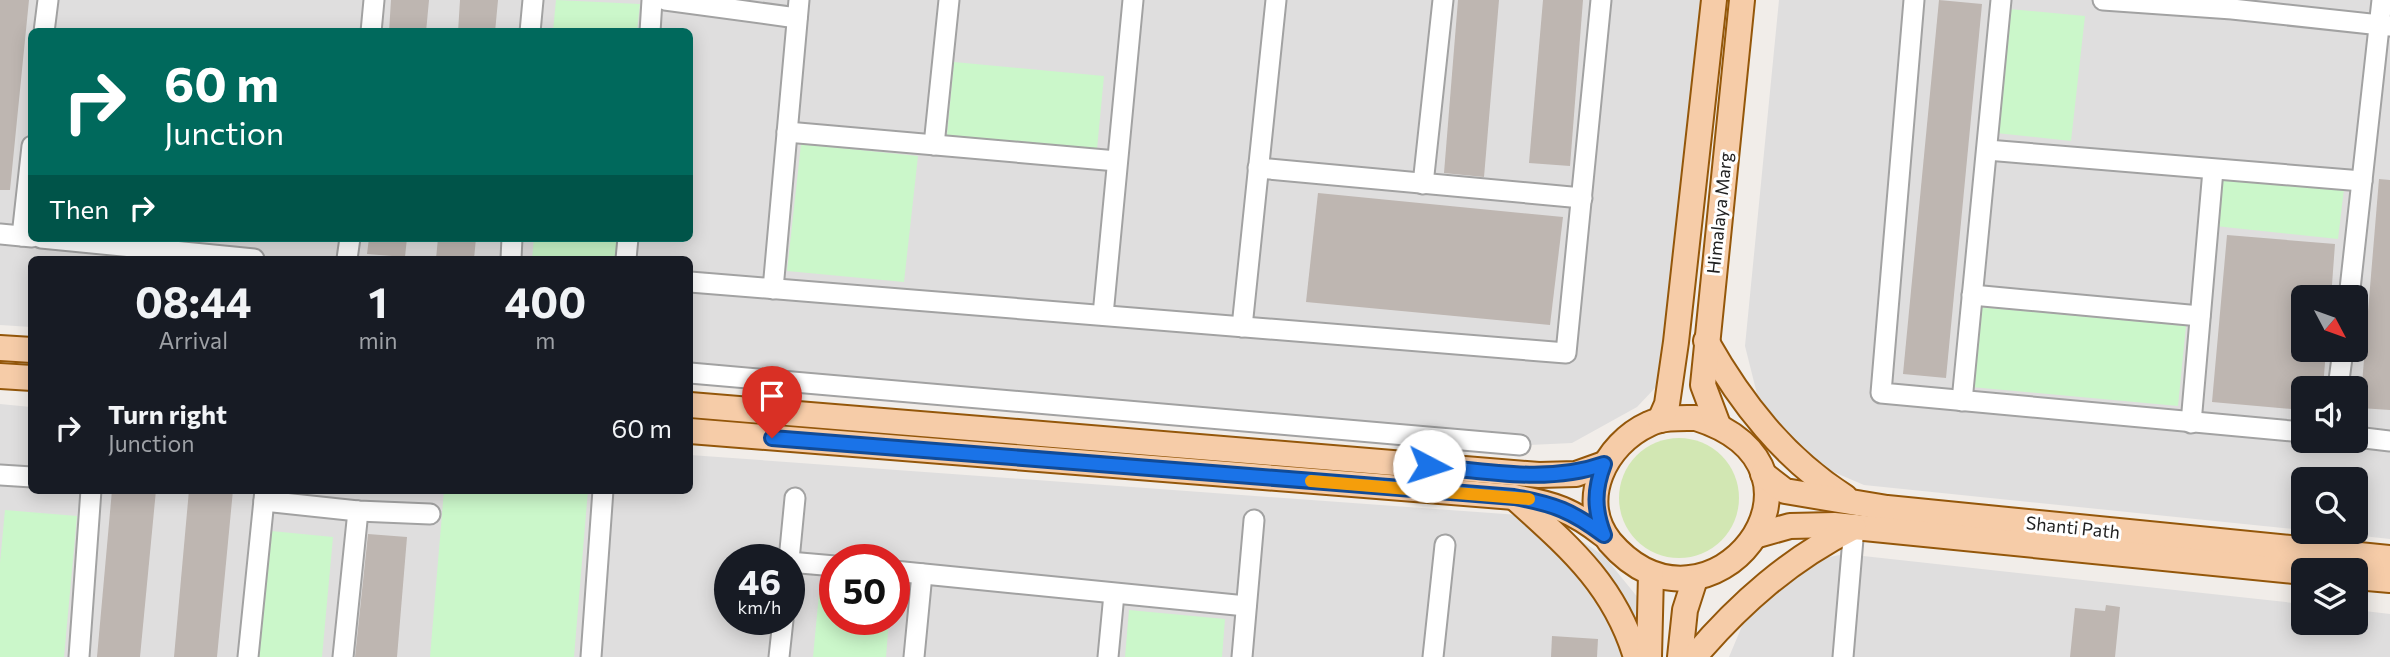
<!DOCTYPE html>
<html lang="en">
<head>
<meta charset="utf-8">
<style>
	body { margin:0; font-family:Commissioner,sans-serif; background:#242831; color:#f1f3f6; height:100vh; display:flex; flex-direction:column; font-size:26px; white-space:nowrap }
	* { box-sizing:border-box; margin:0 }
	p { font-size:23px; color:#9ea1a6 }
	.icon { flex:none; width:38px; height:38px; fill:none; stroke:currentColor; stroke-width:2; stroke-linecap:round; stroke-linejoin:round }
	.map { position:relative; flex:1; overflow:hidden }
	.sheet { position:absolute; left:28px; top:256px; width:665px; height:238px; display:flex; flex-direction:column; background:#171b24; border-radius:10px; box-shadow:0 4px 18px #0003 }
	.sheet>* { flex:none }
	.top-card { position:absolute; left:28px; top:28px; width:665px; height:214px; border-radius:10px; box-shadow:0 4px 18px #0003; background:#00695c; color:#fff; overflow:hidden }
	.needle { width:46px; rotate:131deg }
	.controls { position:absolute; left:2291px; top:285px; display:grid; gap:14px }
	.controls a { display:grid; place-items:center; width:77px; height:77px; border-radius:10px; background:#171b24; box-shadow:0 4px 18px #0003; font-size:35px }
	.speed { position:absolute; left:714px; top:544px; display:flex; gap:14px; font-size:35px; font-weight:700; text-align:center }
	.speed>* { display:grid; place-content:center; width:91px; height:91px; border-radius:50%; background:#171b24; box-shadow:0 4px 18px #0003; line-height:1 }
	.speed small { font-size:18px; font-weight:400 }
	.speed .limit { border:10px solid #d22; background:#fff; color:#111 }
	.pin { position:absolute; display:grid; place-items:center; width:60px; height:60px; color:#fff; margin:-72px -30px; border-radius:50% 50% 50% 0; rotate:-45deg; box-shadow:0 0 7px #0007 }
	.pin .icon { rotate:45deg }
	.me { position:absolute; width:77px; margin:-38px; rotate:95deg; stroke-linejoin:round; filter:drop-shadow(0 0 5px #0008) }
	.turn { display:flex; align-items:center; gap:24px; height:147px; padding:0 21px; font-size:32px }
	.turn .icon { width:91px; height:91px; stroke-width:2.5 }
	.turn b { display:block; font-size:49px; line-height:60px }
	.then { display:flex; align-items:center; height:66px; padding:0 21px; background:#0003; gap:14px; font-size:26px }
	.eta { display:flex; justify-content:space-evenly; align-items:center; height:119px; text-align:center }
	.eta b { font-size:42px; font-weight:700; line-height:49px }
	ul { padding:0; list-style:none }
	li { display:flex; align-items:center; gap:21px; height:105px; padding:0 21px }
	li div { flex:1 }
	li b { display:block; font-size:26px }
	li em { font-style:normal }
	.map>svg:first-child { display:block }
</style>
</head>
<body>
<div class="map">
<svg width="2390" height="657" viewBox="0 0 2390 657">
	<rect width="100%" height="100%" fill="#f1ede9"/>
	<g fill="#dfdede" fill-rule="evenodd">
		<path d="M0 0H1708L1672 370 1637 407 1572 443 1510 446 690 380V259H32L31 327 0 325ZM32 32H690V238H32Z"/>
		<path d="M1779 0H2390V539L2326 532H2356V480H2303V530L1864 485 1817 465 1790 440 1757 394 1745 346ZM2303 298H2356V350H2303ZM2303 388H2356V441H2303Z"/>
		<path d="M0 404 31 407 32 490H690V455L1546 517 1604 556 1648 610 1649 657H0ZM730 560H789V620H730ZM835 560H894V620H835Z"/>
		<path d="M1845 554 2303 604V623H2356V610L2390 614V657H1729L1753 600 1798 563Z"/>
	</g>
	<circle fill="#d2e7b3" cx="1679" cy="498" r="60"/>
	<g fill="#cbf7ca">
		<path d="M556 0 640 4 637 31H553Z"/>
		<path d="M2009 9 2085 16 2071 141 1996 133Z"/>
		<path d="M954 62 1104 76 1097 149 947 135Z"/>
		<path d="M801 144 918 156 904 282 787 271Z"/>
		<path d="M2220 177 2344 189 2338 239 2215 226Z"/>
		<path d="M534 238H619L617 259H532Z"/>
		<path d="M1979 307 2186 326 2178 406 1971 387Z"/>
		<path d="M444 490H588L574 657H430Z"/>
		<path d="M5 510 77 516 64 657H0V563Z"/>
		<path d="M261 530 333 537 322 657H249Z"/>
		<path d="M820 583 835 585V620H889L886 657H813Z"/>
		<path d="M1129 610 1225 619 1222 657H1125Z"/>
	</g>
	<g fill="#beb6b1">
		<path d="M0 0H29L10 190H0Z"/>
		<path d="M391 0H429L426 32H389Z"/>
		<path d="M460 0H498L495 32H458Z"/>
		<path d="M1458 0H1499L1484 177 1444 173Z"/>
		<path d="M1543 0H1583L1570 166 1529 163Z"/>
		<path d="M1939 0 1982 4 1946 378 1903 374Z"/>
		<path d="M2379 179 2390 180V410L2360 408Z"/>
		<path d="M1318 193 1563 217 1550 325 1306 302Z"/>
		<path d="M2227 235 2335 244 2331 298H2303V350H2326L2323 388H2303V410L2212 402Z"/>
		<path d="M369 238H407L405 257 367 254Z"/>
		<path d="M438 238H476L474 259H436Z"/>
		<path d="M112 490H156L140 657H97Z"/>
		<path d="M189 490H233L217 657H174Z"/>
		<path d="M368 534 407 537 397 657H355Z"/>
		<path d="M2106 605 2120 607 2115 657H2070L2075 608 2105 611Z"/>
		<path d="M1552 636 1598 639 1597 657H1551Z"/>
	</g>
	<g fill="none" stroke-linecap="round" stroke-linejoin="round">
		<g stroke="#a2a2a2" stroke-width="23">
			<g id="minor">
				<path d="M665 0 797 18"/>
				<path d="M1914 0 1881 393 2303 432"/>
				<path d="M2103 0 2232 9 2390 26"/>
				<path d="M44 32 48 0"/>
				<path d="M371 32 374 0"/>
				<path d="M530 32 533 0"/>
				<path d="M650 32 652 0"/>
				<path d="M787 132 1117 161"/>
				<path d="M934 145 949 0"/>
				<path d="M1987 150 2362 181"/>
				<path d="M1258 168 1582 198"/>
				<path d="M1423 184 1443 0"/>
				<path d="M0 234 32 237"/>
				<path d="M22 236 32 146"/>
				<path d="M41 238 254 259"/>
				<path d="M347 259 350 238"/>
				<path d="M511 259 512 238"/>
				<path d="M626 259 628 238"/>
				<path d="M690 282 1566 353 1601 0"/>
				<path d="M773 289 799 0"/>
				<path d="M1972 295 2200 316"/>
				<path d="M2349 298 2382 0"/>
				<path d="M1103 315 1133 0"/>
				<path d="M1242 327 1276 0"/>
				<path d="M690 373 1520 445"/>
				<path d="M2338 388 2343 350"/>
				<path d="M1962 401 2001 0"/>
				<path d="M2191 423 2213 170"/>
				<path d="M2356 437 2390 441"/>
				<path d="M0 475 32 477"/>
				<path d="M264 501 358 511 430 514"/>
				<path d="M789 560 795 498"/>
				<path d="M789 562 835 566"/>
				<path d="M894 571 1246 606"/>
				<path d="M79 657 91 490"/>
				<path d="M248 657 265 490"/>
				<path d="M343 657 358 511"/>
				<path d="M591 657 603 490"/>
				<path d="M779 657 783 620"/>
				<path d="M914 657 922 574"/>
				<path d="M1108 657 1114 594"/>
				<path d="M1242 657 1254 520"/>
				<path d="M1433 657 1445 545"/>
				<path d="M1843 657 1854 527"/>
			</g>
		</g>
		<g stroke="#94570a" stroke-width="28">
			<g id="major">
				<path d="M1706 341C1741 403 1784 458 1845 497"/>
				<path d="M0 348 32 350"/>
				<path d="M0 376 32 378"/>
				<path d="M690 405 1539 475 1576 474 1604 464"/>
				<path d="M1696 418C1856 469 1709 657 1610 542 1577 500 1605 444 1649 424 1663 417 1681 418 1696 418Z"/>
				<path d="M1660 420 1667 404 1676 342 1714 0"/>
				<path d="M1718 425 1703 385 1742 0"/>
				<path d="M690 431 1514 497C1554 504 1572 510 1604 535"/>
				<path d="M1763 474 1785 491 1887 508 2390 558"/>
				<path d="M1514 497C1568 546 1614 584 1636 657"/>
				<path d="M1758 535 1790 526 1834 525 2303 572"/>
				<path d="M2356 577 2390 580"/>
				<path d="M1649 657 1651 574"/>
				<path d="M1680 657 1685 610 1694 582"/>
				<path d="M1694 657C1740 603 1790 559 1854 527"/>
			</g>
		</g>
		<use href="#minor" stroke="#fff" stroke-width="19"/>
		<use href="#major" stroke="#f6cca8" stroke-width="24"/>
	</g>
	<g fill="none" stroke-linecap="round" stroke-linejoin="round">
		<g stroke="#114b97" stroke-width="18">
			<path id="route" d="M772 438 1514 497C1554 504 1572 511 1604 535 1594 509 1594 490 1604 464 1548 484 1487 471 1429 466"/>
		</g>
		<use href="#route" stroke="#1a73e8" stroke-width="12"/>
		<path stroke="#f59e0b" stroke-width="12" d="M1311 481 1529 499"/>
	</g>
	<g text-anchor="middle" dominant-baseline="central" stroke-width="6" stroke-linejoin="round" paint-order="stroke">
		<g font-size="18" fill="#212121" stroke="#fff">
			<text transform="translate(1719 213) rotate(-84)">Himalaya Marg</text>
			<text transform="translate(2073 527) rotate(6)">Shanti Path</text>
		</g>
	</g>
</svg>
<div class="controls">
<a><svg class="needle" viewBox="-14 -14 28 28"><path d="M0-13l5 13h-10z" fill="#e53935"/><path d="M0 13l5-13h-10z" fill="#9ea1a6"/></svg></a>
<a><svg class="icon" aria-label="sound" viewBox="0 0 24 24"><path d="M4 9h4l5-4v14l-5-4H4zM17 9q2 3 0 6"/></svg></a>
<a><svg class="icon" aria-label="search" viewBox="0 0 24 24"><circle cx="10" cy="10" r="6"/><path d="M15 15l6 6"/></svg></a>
<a><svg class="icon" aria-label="layers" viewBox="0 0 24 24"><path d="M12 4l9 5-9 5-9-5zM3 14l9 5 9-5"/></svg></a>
</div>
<div class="speed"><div>46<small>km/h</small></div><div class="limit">50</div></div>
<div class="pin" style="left:772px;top:438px;background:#d93025"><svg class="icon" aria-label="arrive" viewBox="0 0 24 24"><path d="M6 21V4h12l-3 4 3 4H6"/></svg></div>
<svg class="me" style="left:1429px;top:466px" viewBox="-20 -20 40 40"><circle r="19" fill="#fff"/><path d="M0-13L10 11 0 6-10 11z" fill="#1a73e8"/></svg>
<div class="top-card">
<div class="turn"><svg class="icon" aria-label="right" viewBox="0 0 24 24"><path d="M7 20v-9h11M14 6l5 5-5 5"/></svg><div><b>60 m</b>Junction</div></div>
<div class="then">Then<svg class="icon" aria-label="right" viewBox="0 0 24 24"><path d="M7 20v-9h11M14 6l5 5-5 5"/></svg></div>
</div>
<section class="sheet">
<div class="eta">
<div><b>08:44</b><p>Arrival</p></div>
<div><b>1</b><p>min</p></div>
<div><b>400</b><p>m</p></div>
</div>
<ul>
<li><svg class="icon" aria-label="right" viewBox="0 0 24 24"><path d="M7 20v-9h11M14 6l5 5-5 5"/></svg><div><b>Turn right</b><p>Junction</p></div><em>60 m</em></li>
</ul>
</section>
</div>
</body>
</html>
